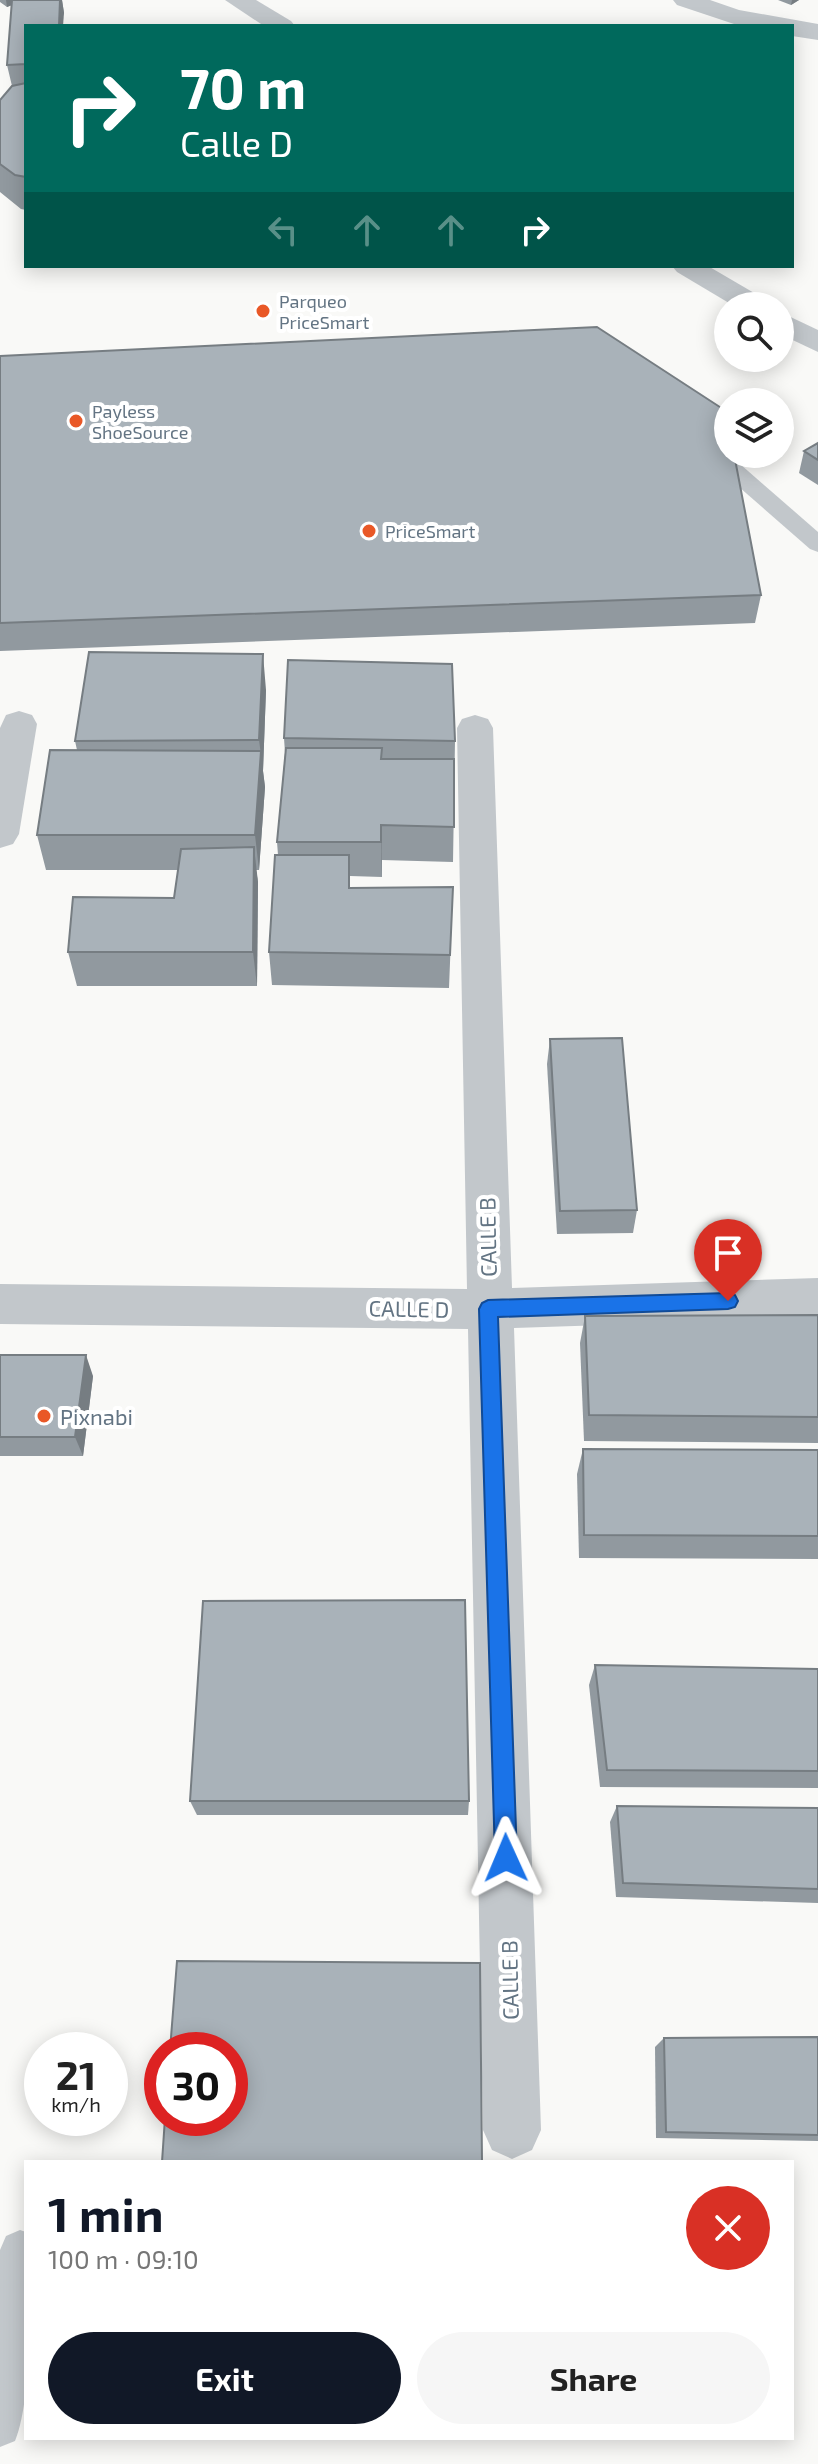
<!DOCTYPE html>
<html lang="en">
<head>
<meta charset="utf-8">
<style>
	body { margin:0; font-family:"Exo 2",sans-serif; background:#f6f6f6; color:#222; height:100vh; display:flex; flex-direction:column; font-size:30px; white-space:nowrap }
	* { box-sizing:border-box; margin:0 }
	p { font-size:26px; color:#767676 }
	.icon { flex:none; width:44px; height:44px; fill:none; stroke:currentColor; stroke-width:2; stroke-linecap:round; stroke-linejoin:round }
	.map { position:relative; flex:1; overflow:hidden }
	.panel { position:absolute; left:24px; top:2160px; width:770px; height:280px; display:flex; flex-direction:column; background:#fff; border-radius:0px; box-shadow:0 4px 20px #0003 }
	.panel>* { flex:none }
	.top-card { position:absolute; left:24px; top:24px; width:770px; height:244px; border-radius:0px; box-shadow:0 4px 20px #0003; background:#00695c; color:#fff; overflow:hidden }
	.controls { position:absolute; left:714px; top:292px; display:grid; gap:16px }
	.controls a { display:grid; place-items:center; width:80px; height:80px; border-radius:50%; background:#fff; box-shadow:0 4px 20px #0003; font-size:40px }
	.speed { position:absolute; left:24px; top:2032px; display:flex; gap:16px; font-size:40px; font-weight:700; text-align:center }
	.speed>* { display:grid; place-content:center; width:104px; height:104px; border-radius:50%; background:#fff; box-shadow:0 4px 20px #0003; line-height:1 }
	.speed small { font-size:20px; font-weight:400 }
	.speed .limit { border:12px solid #d22; background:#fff; color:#111 }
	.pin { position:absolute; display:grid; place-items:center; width:68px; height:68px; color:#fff; margin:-82px -34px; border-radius:50% 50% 50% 0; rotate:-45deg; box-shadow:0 0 8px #0007 }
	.pin .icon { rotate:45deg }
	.me { position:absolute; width:88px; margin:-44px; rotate:359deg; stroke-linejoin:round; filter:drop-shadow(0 0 6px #0008) }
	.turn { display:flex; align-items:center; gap:28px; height:168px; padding:0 24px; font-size:36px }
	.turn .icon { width:104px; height:104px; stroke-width:2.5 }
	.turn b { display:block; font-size:56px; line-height:68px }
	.lanes { display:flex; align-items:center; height:76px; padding:0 24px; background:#0003; justify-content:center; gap:40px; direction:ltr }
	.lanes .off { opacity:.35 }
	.round { display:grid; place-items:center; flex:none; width:84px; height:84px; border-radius:42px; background:#f6f6f6 }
	.overview { display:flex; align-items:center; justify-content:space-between; height:136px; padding:0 24px }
	h1 { font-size:48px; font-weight:700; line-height:60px; color:#111827 }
	.action { display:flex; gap:16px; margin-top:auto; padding:16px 24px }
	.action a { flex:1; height:92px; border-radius:48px; background:#111827; color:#fff; font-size:32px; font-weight:700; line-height:92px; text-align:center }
	.action a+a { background:#f6f6f6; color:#222 }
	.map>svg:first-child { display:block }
</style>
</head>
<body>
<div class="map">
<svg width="818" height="2464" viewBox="0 0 818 2464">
	<rect width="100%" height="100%" fill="#f9f9f7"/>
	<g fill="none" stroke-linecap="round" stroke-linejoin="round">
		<g fill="#c2c7cb" fill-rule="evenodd">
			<path d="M708 441 716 443 818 532V552L810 549 700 453 697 448 700 443Z"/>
			<path d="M20 2230 26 2232C26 2288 35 2392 15 2441L0 2447V2250L6 2236Z"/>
		</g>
		<g fill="#c2c7cb" fill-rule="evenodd">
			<path d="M225 0H256L291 21 295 26H264Z"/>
			<path d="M673 0H710L739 10 818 24V40L792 36V26H740L677 5Z"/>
			<path d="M672 266H708L766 300 770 306H734L677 272Z"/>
			<path d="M780 312 818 330V352L780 334Z"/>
			<path d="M19 711 32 715 37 724 19 834 13 844 0 848V728L6 715Z"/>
			<path d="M475 715 488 719 493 728 512 1288 818 1278V1318L514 1328 541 2130 532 2150 512 2159 492 2150 483 2130 468 1329 0 1324V1284L467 1289 457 728 462 719Z"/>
		</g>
	</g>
	<g fill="#91999f">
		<path d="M0 0H62L64 13 26 26V210L21 209 0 192V100L12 86 7 65 12 5 7 7 0 2Z"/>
		<path d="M778 0H799L791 5Z"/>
		<path d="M0 356 761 595 755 623 0 651Z"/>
		<path d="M818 443V485L799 473 804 451Z"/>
		<path d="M266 690 263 771 265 787 259 870H256L258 882 257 986H77L68 952 174 898 178 870H46L37 835 77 750 75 741Z"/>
		<path d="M284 738 455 741 453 862 382 860V877L350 876V888L453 887 449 988 272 985 269 952 278 855 277 842 285 753Z"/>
		<path d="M550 1039 637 1210 633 1233 557 1234 547 1064Z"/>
		<path d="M818 1315V1443L584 1441 580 1343 585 1316Z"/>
		<path d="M0 1355 93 1376 83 1456H0Z"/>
		<path d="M583 1449 818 1450V1559L579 1558 577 1474Z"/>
		<path d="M595 1665 818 1669V1788L600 1787 589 1685Z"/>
		<path d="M190 1801H469L468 1815H197Z"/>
		<path d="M617 1806 818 1808V1903L616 1897 610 1822Z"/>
		<path d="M818 2037V2141L656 2138 655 2047 664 2038Z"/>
	</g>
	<g fill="#767d82">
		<path d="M6 0H17V3L7 7Z"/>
		<path d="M60 0H62L64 13 63 26H59Z"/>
		<path d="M792 0H799L791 5Z"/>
		<path d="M263 654 266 690 263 771 265 787 259 870 255 835 261 755 259 740Z"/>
		<path d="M381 825 382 860V877L381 842Z"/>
		<path d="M254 847 258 882 257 986 253 952Z"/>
		<path d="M86 1355 93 1376 83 1456 75 1437Z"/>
	</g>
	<g fill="#a9b2b9" stroke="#767d82" stroke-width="2">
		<path d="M12 0H60L59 26H26V64L7 65Z"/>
		<path d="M26 83V177L15 175 0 164V100L12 86Z"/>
		<path d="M597 327 726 411 728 423V454H734L761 595 0 623V356Z"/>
		<path d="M818 443V460L804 451Z"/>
		<path d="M89 652 263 654 259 740 75 741Z"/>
		<path d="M288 660 452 664 455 741 284 738Z"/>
		<path d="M286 748H382L381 759H454V827L381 825V842H277Z"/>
		<path d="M50 750 261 751 255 835H37Z"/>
		<path d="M254 847 253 952H68L73 897 174 898 181 849Z"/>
		<path d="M275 855H349V888L453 887 450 955 269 952Z"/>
		<path d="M622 1038 637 1210 560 1211 550 1039Z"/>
		<path d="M818 1315V1417L589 1415 585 1316Z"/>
		<path d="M0 1355H86L75 1437H0Z"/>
		<path d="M583 1449 818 1450V1536L584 1535Z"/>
		<path d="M465 1600 469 1801H190L203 1601Z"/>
		<path d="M595 1665 818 1669V1771L607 1770Z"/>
		<path d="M617 1806 818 1808V1889L623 1883Z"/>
		<path d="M177 1961 480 1963 482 2162H162L165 2118H230V2050H170Z"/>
		<path d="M818 2037V2135L666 2132 664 2038Z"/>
	</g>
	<path fill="#1a73e8" stroke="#114b97" stroke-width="2" d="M728 1293 735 1295 738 1301 735 1307 728 1309 498 1317 517 1858 514 1865 506 1869 498 1865 495 1858 479 1309 482 1303 488 1300Z"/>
	<g fill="#e95827" stroke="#fff" stroke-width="3">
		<circle cx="263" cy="311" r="8"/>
		<circle cx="76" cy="421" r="8"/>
		<circle cx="369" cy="531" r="8"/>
		<circle cx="44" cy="1416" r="8"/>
	</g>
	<g text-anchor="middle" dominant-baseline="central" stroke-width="8" stroke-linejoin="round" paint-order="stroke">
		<g font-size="18" fill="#637483" stroke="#fff" text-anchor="start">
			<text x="279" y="301">Parqueo<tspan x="279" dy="21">PriceSmart</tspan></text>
			<text x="92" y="411">Payless<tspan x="92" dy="21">ShoeSource</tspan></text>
			<text x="385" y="531">PriceSmart</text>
		</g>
		<g font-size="22" fill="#637483" stroke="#fff">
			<text transform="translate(487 1237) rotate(-91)">CALLE B</text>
			<text transform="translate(409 1308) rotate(1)">CALLE D</text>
			<text transform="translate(509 1980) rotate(-91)">CALLE B</text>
		</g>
		<g font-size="22" fill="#637483" stroke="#fff" text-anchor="start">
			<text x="60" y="1416">Pixnabi</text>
		</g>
	</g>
</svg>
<div class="controls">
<a><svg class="icon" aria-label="search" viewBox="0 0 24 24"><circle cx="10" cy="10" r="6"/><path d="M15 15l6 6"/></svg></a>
<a><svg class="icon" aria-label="layers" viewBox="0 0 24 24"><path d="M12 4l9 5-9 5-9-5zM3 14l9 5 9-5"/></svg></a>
</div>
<div class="speed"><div>21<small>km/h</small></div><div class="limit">30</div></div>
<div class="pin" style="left:728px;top:1301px;background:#d93025"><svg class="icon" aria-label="arrive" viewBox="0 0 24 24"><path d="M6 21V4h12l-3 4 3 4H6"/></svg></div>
<svg class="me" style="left:506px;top:1858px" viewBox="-20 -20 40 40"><path d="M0-17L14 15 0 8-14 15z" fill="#1a73e8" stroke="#fff" stroke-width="4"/></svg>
<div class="top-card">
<div class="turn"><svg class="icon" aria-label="right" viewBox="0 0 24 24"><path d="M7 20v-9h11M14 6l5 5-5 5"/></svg><div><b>70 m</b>Calle D</div></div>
<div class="lanes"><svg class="icon off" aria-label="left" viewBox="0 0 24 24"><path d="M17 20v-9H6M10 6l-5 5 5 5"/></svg><svg class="icon off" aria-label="ahead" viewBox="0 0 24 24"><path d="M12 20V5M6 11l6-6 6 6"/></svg><svg class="icon off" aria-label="ahead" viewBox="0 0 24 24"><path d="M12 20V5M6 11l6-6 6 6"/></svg><svg class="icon" aria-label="right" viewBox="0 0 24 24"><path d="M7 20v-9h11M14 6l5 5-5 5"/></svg></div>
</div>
<section class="panel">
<div class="overview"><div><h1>1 min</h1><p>100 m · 09:10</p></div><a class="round" style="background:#d93025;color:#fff"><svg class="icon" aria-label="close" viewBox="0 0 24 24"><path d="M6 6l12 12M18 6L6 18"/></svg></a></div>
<div class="action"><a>Exit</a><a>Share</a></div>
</section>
</div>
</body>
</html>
